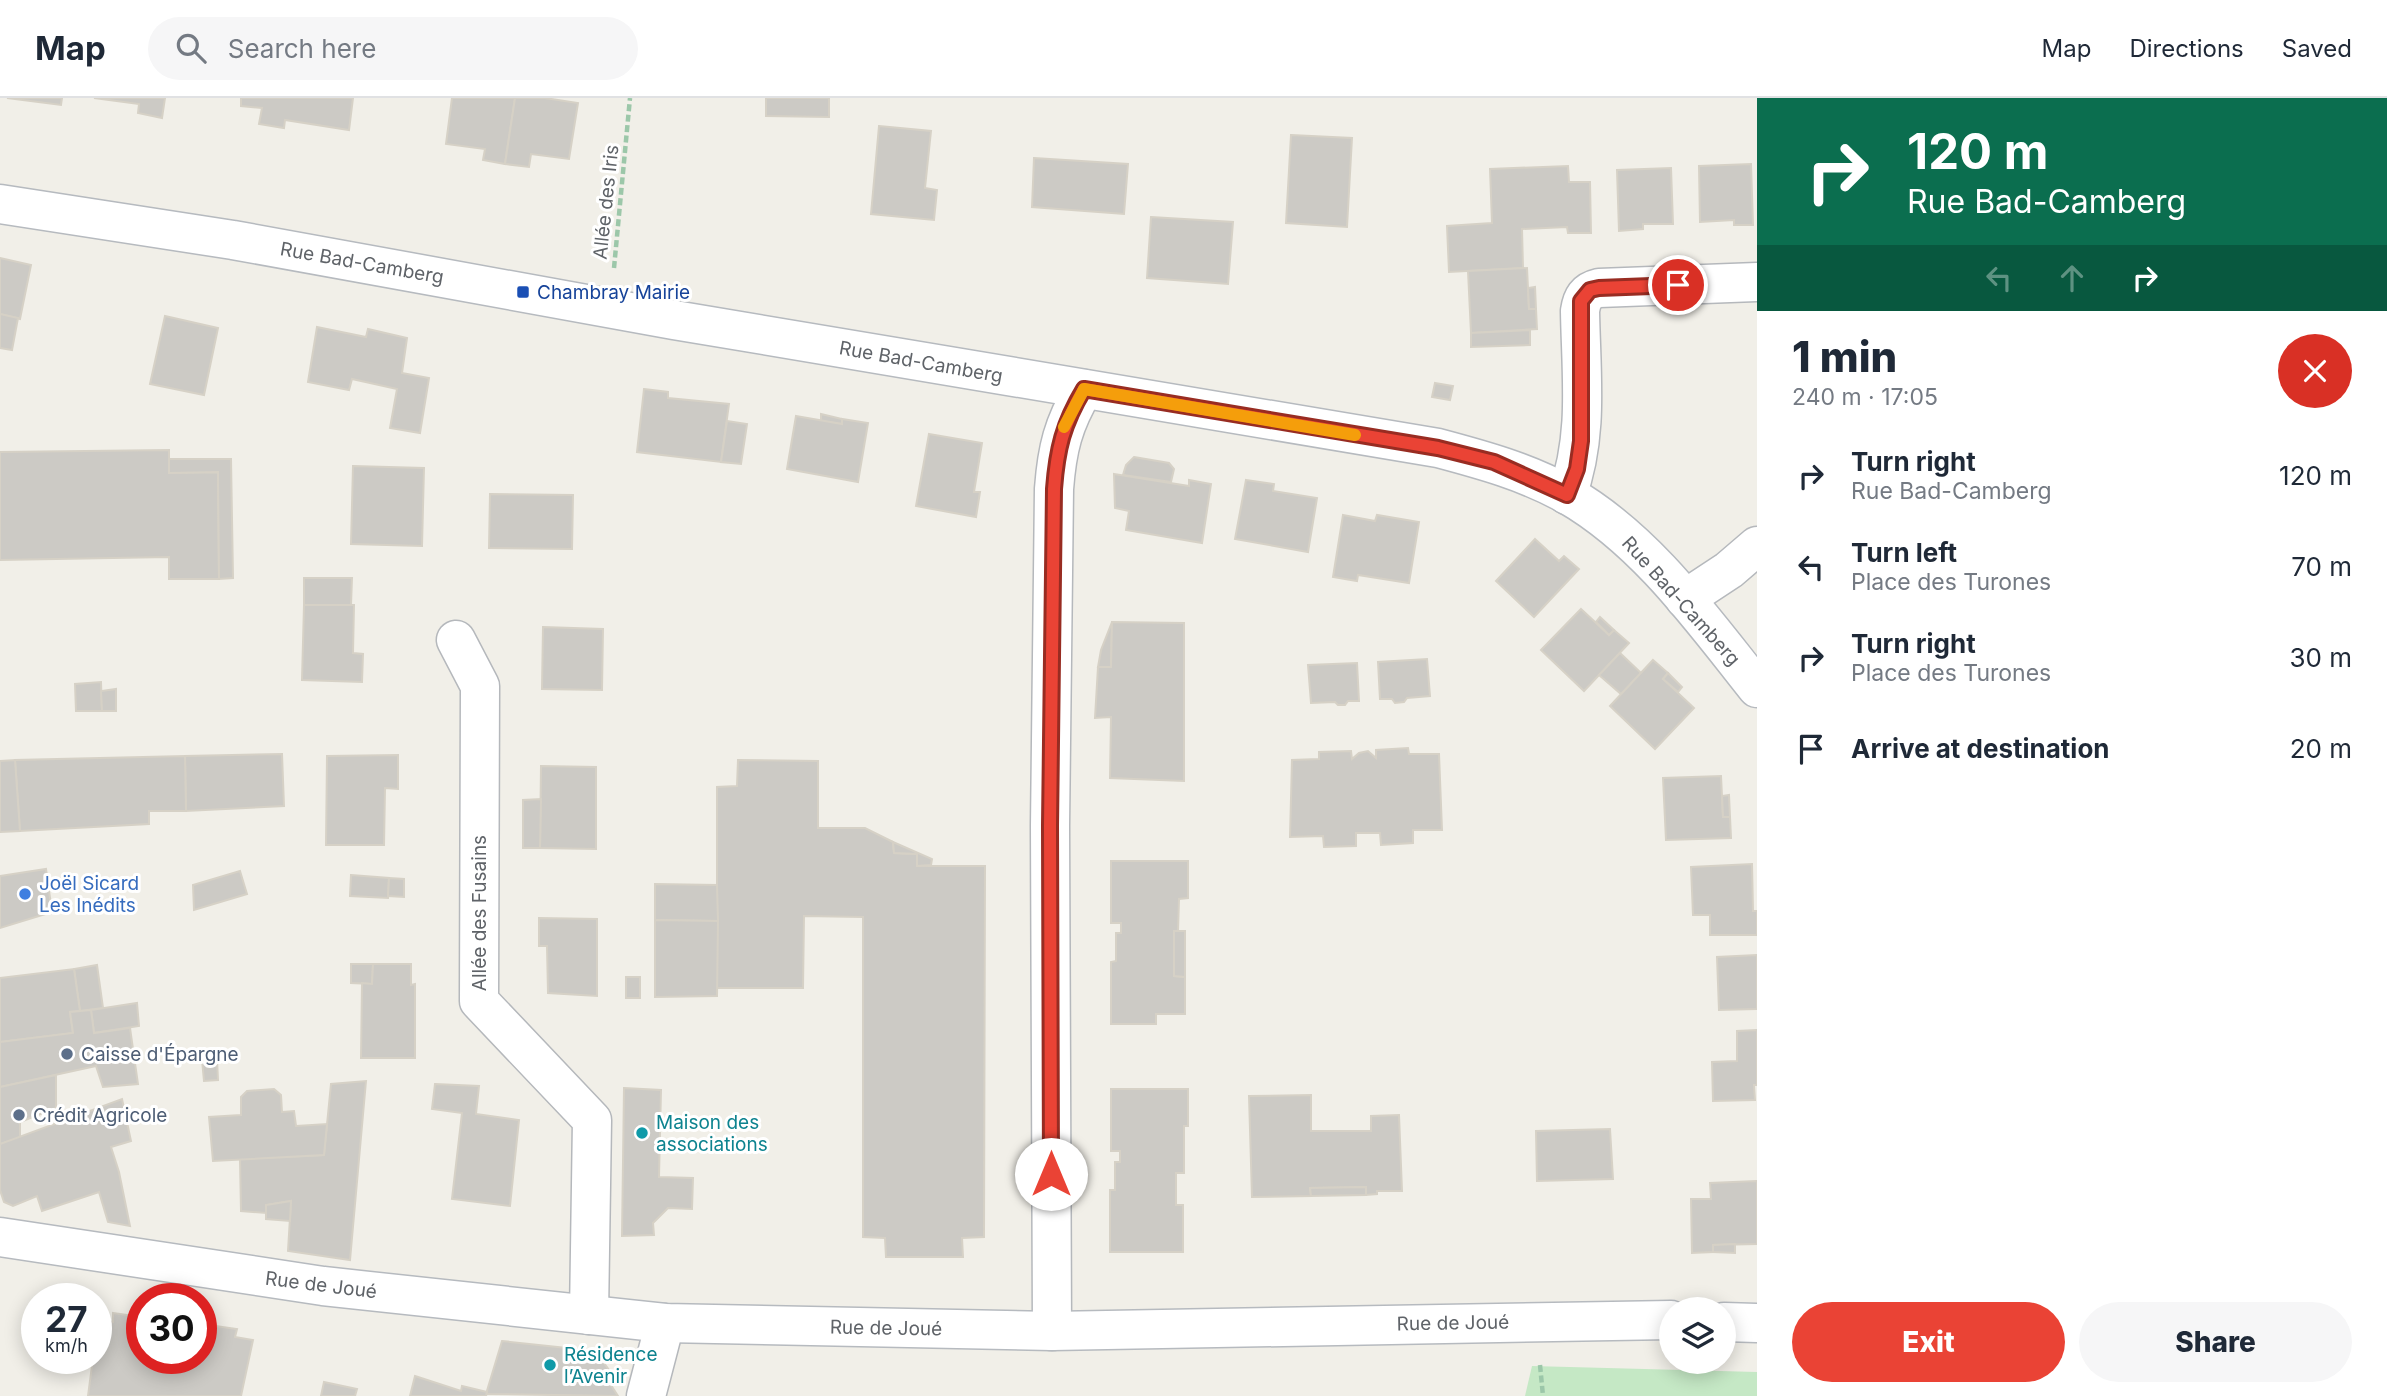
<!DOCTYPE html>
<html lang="en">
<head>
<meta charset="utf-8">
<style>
	body { margin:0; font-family:Inter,sans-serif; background:#f6f6f7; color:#1f2937; height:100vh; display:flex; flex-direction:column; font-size:26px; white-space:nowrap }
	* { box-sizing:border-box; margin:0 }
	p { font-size:23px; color:#747a83 }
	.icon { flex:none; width:38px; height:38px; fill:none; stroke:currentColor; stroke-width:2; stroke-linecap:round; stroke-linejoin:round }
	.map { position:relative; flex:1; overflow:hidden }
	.side { display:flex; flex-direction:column; background:#fff; width:630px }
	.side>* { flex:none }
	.top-card { background:#0b6e4f; color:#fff; overflow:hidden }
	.tools { position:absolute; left:1659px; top:1199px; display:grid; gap:14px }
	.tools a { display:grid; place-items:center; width:77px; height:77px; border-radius:50%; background:#fff; box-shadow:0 4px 18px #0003; font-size:35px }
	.speed { position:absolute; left:21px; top:1185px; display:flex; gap:14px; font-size:35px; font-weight:700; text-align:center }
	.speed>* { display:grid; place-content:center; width:91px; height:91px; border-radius:50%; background:#fff; box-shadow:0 4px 18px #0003; line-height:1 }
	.speed small { font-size:18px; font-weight:400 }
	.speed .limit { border:10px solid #d22; background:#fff; color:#111 }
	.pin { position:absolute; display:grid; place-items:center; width:60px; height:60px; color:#fff; margin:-30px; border:4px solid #fff; border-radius:50%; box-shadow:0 2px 7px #0007 }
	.me { position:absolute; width:77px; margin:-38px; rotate:0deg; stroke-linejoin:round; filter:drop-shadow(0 0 5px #0008) }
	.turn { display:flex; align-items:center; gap:24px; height:147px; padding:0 35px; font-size:32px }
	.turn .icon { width:91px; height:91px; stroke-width:2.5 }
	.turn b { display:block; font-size:49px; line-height:60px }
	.lanes { display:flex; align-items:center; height:66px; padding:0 35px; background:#0003; justify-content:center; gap:35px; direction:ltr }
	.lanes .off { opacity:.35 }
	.round { display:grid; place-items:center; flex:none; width:74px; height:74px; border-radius:37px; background:#f6f6f7 }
	.headline { display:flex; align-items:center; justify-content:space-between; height:119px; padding:0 35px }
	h1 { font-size:42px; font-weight:800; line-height:52px }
	.cta { display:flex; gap:14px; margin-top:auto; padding:14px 35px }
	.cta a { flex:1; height:80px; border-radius:42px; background:#ea4335; color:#fff; font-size:28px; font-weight:800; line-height:80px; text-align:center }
	.cta a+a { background:#f6f6f7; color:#1f2937 }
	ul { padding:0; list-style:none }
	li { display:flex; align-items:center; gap:21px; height:91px; padding:0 35px }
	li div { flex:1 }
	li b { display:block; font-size:26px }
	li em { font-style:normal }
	header { display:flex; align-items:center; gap:42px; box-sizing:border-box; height:98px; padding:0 35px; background:#fff; border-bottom:2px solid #e0e1e3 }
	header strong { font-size:33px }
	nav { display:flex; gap:38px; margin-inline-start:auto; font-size:24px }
	.search { width:490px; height:63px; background:#f6f6f7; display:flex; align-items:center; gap:18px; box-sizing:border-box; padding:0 24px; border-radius:38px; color:#747a83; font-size:26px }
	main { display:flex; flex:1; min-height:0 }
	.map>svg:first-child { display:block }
</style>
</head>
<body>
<header>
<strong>Map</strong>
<div class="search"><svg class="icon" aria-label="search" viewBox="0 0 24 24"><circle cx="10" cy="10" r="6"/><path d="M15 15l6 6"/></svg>Search here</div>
<nav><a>Map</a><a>Directions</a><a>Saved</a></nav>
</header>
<main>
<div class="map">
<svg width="1757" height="1298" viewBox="0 0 1757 1298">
	<rect width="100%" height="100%" fill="#f1efe8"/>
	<path fill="#c5e8c5" d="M1532 1268 1757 1274V1298H1525Z"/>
	<g fill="#cccac5" stroke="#d6d1c6" stroke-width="2">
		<path d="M7 0H62L61 7Z"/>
		<path d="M94 0H165L162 20 138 15 139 6Z"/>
		<path d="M241 0H353L349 32 285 22 284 30 259 26 262 10 241 8Z"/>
		<path d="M452 0H515L505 66 483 62 485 51 446 46Z"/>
		<path d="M515 0H545L578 5 569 61 531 56 529 69 505 66Z"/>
		<path d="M766 0H829V19L766 18Z"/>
		<path d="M879 28 931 33 925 90 937 92 934 122 871 116Z"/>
		<path d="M1291 37 1352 40 1347 129 1286 125Z"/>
		<path d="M1034 60 1128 66 1124 116 1032 109Z"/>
		<path d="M1751 66 1753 127H1734V122L1700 124 1699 68Z"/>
		<path d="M1568 68 1569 84H1590L1591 135H1568L1567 129 1522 131 1523 170 1449 174 1447 128 1492 125 1490 71Z"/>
		<path d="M1671 70 1673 126H1643V131L1619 133 1617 72Z"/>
		<path d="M1151 119 1233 124 1228 186 1147 180Z"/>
		<path d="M0 160 31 167 20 221 0 216Z"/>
		<path d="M1527 170 1529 211H1536L1537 231 1471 235 1468 173Z"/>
		<path d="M1535 189 1536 211H1529L1528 190Z"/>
		<path d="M0 216 18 220 12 252 0 250Z"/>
		<path d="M165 218 218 230 204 297 150 286Z"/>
		<path d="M317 229 366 239 368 231 407 240 402 275 429 280 420 335 390 330 397 291 352 281 349 292 308 284Z"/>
		<path d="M1530 232V247L1471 249V235Z"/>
		<path d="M1435 285 1453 288 1450 302 1432 299Z"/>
		<path d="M644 291 668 294V300L729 306 721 364 637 354Z"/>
		<path d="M821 316 842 321V326L821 323Z"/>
		<path d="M796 318 842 326V321L868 325 858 384 787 371Z"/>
		<path d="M727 323 747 326 741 366 721 364Z"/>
		<path d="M929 336 982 345 974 394H980L976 419 916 408Z"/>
		<path d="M169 352V375L218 374 219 481H169V459L0 462V354Z"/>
		<path d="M1134 359 1169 365 1174 371 1171 384 1123 377 1126 367Z"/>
		<path d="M169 361H231L233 480 219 481 218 374 169 375Z"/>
		<path d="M353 368 424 370 422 448 351 446Z"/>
		<path d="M1114 376 1189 388V382L1211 386 1202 445 1126 432 1129 413 1115 410Z"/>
		<path d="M1246 382 1274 386 1273 393 1317 400 1308 454 1235 441Z"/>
		<path d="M490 396 573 397 572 451 489 450Z"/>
		<path d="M1343 417 1375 423 1377 417 1419 424 1409 485 1358 477 1357 483 1333 479Z"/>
		<path d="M1535 441 1559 463 1564 458 1579 471 1534 519 1496 483Z"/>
		<path d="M304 480H352L351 507H304Z"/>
		<path d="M304 507H354L353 555 363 556 362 584 302 582Z"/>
		<path d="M1581 511 1609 537 1614 532 1629 545 1584 593 1541 552Z"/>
		<path d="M1600 519 1614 532 1609 537 1596 524Z"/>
		<path d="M1112 524 1111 569H1098L1101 552Z"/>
		<path d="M1112 524 1184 525V683L1110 680 1111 619 1095 620 1098 569H1111Z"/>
		<path d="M543 529 603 531 602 592 542 591Z"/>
		<path d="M1620 555 1641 575 1621 596 1599 577Z"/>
		<path d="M1427 561 1430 598 1407 600 1404 604 1395 605 1392 601H1380L1378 564Z"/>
		<path d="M1653 562 1668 575 1663 581 1694 610 1655 651 1610 608Z"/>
		<path d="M1357 565 1359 603H1348L1345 607H1338L1335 604 1311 605 1308 567Z"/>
		<path d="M1668 575 1682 589 1678 594 1663 581Z"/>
		<path d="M101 584 102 613H76L75 586Z"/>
		<path d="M116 591V613H102L101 593Z"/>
		<path d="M1408 650 1409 656H1439L1442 732H1413V745L1381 747 1380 735H1356V748L1324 749 1323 738 1290 739 1292 662 1319 661V654L1351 653 1352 661 1359 655 1368 653 1376 660V652Z"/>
		<path d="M282 656 284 708 186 713 185 658Z"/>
		<path d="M398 657V691L385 690 384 747H326L327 658Z"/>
		<path d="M185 658 186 713H149V726L20 733 15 662Z"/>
		<path d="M15 662 20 733 0 734V663Z"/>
		<path d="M738 662 818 663V730H865L893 744 894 755 917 756V768H985L984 1139 962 1140 963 1159H886L885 1140 863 1139V819L804 818 803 890H717V689L737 688Z"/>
		<path d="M541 668 596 669V751L540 750Z"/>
		<path d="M1721 678 1723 719H1730L1731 740 1666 742 1663 680Z"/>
		<path d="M1729 697 1730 719H1723L1722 698Z"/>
		<path d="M541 701 540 750H523V702Z"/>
		<path d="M893 744 932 761 931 767 917 768V756L894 755Z"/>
		<path d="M1111 763H1188V800L1179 801 1178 833H1174V878L1185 879V916H1156V926H1111V864L1116 863V835H1121V825H1111Z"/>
		<path d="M1752 766 1753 813H1757V837H1710V817H1693L1691 769Z"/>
		<path d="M46 771 52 814 0 830V778Z"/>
		<path d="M240 773 247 796 194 812 193 787Z"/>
		<path d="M351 777 389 780 388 800 350 798Z"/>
		<path d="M389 780 404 781V799L388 798Z"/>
		<path d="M655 786 717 787 718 823 655 822Z"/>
		<path d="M539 820 597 821V898L548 895 547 848H539Z"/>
		<path d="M655 822 718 823 717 898 655 899Z"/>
		<path d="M1174 833H1185V879L1174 878Z"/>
		<path d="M1757 857V911L1719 912 1717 859Z"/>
		<path d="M351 866H373L372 886 351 885Z"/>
		<path d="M373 866H411V887L415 886V960H361L362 885 372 886Z"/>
		<path d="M97 867 103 910 80 913 74 871Z"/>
		<path d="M74 871 80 913 70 914 73 935 0 944V880Z"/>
		<rect x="626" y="879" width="14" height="21"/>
		<path d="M137 905 139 928 94 935 91 912Z"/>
		<path d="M91 912 94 935 130 930 138 986 103 989 96 968 0 989V944L73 935 70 914Z"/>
		<path d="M1757 932V987H1754L1755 1002 1713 1003 1712 964 1737 963V933Z"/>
		<path d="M217 961 218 982 204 983 202 962Z"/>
		<path d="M56 977V1010L20 1024V1040L0 1046V989Z"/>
		<path d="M366 983 350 1162 288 1153 291 1103 266 1107V1115L241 1113 240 1061 324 1057 331 986Z"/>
		<path d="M435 986 479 988 476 1016 519 1022 510 1108 452 1101 462 1015 432 1011Z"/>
		<path d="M624 990 661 992 659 1079 693 1080 692 1111 668 1110 653 1125 654 1137 622 1138Z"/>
		<path d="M274 991 281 997 282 1014 294 1013 296 1028 327 1026 324 1057 213 1063 209 1019 241 1017V999L247 993Z"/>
		<path d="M1111 991H1188V1028H1184V1075H1176V1107H1183V1154H1110V1092H1115V1064H1120V1053H1111Z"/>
		<path d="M1311 997V1033H1371V1018L1399 1017 1402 1093H1377V1096L1366 1097V1089L1310 1090 1311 1098 1252 1099 1249 998Z"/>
		<path d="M122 1001 131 1043 111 1049 119 1074 130 1128 108 1124 99 1094 42 1113 37 1098 13 1108 4 1104 0 1092V1046Z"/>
		<path d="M1610 1031 1613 1081 1537 1083 1536 1033Z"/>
		<path d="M1757 1083V1146L1713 1147V1154L1692 1155 1691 1101H1711L1710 1085Z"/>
		<path d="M1366 1089V1097L1311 1098 1310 1090Z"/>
		<path d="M291 1103 290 1123 266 1121V1107Z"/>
		<path d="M1735 1146V1155L1713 1154V1147Z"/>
		<path d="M113 1215 142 1219V1260H201V1226L237 1231 235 1239 253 1242 241 1298H88L93 1260H96L97 1221 113 1224Z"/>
		<path d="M502 1243 595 1253 615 1280 609 1284 618 1298 486 1296Z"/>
		<path d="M415 1278 461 1293 462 1288 487 1294 486 1298H410Z"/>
		<path d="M324 1284 357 1291 355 1298H321Z"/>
	</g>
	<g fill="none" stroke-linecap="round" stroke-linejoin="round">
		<g stroke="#b5b8bc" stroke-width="41">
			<g id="street">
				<path d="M1567 397C1589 338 1581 276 1580 213 1582 200 1586 193 1599 190L1757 184"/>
				<path d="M1685 501 1729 472 1757 448"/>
				<path d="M456 542 480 588 479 903 592 1022 589 1217"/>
				<path d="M1052 1233 1050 728 1054 391C1057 351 1063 326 1084 291"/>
				<path d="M646 1298 665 1225"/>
			</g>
		</g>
		<g stroke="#b6babf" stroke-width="41">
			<g id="secondary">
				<path d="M0 106 233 142 674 222 1438 350C1483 362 1527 374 1568 397 1646 442 1702 521 1757 590"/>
				<path d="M0 1139 323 1188 665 1225 1052 1233 1671 1222"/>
				<path d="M1724 1224 1757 1225"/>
			</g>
		</g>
		<g stroke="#9cc7a9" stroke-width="4.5" stroke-dasharray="7 3.5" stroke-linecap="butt">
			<path d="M614 170 630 0"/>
			<path d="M1540 1267 1543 1298"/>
		</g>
		<use href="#street" stroke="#fff" stroke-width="38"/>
		<use href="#secondary" stroke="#fff" stroke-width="38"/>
	</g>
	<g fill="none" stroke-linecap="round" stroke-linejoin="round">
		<g stroke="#982c22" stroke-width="18">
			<path id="route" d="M1051 1076 1050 728 1054 391C1057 351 1063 326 1084 291L1438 350 1494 364 1567 397 1577 371 1581 343V203L1590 192 1599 190 1678 187"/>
		</g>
		<use href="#route" stroke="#ea4335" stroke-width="12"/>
		<path stroke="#f59e0b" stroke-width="12" d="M1064 329 1084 291 1355 337"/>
	</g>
	<rect fill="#1a4fb4" stroke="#fff" stroke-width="2.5" x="516" y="187" width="14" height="14" rx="3.5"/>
	<circle fill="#3f7fe0" stroke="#fff" stroke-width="2.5" cx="25" cy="796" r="7"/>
	<g fill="#5c6f8a" stroke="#fff" stroke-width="2.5">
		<circle cx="67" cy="956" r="7"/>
		<circle cx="19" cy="1017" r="7"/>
	</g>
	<g fill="#0f9aa8" stroke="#fff" stroke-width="2.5">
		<circle cx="642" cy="1035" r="7"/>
		<circle cx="550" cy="1267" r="7"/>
	</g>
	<g text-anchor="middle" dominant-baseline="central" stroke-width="6" stroke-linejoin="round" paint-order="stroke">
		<g font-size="19" fill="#5f6368" stroke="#fff">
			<text transform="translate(606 104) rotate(-84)">Allée des Iris</text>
			<text transform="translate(362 165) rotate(10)">Rue Bad-Camberg</text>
			<text transform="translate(921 264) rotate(10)">Rue Bad-Camberg</text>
			<text transform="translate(1681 503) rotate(48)">Rue Bad-Camberg</text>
			<text transform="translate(479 815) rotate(-90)">Allée des Fusains</text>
			<text transform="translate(321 1187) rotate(7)">Rue de Joué</text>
			<text transform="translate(1453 1225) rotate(-1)">Rue de Joué</text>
			<text transform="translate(886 1230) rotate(1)">Rue de Joué</text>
		</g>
		<g font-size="19" fill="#164399" stroke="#fff" text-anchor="start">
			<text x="537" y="194">Chambray Mairie</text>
		</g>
		<g font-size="19" fill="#366cbe" stroke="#fff" text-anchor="start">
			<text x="39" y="785">Joël Sicard<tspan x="39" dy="22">Les Inédits</tspan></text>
		</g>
		<g font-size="19" fill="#4e5e75" stroke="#fff" text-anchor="start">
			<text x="81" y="956">Caisse d'Épargne</text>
			<text x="33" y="1017">Crédit Agricole</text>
		</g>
		<g font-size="19" fill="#0d838f" stroke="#fff" text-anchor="start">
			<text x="656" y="1024">Maison des<tspan x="656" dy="22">associations</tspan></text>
			<text x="564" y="1256">Résidence<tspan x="564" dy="22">l’Avenir</tspan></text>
		</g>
	</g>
</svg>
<div class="tools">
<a><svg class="icon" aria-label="layers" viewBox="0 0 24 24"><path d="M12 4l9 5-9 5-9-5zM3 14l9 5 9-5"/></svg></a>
</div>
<div class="speed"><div>27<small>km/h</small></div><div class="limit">30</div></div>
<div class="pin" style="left:1678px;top:187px;background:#d93025"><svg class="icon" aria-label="arrive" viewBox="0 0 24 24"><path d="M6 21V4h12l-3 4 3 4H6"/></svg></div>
<svg class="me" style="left:1051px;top:1076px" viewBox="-20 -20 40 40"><circle r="19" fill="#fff"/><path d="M0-13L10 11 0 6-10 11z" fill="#ea4335"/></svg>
</div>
<section class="side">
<div class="top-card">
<div class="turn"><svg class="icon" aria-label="right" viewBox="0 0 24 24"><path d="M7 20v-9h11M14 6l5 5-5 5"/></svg><div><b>120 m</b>Rue Bad-Camberg</div></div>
<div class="lanes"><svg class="icon off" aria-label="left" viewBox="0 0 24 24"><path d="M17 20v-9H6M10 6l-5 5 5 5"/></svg><svg class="icon off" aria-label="ahead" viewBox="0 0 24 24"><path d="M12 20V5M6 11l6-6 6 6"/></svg><svg class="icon" aria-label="right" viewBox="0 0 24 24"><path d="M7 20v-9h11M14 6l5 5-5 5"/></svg></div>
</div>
<div class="headline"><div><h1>1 min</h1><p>240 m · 17:05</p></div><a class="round" style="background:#d93025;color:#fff"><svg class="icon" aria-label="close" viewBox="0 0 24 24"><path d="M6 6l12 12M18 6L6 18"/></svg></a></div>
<ul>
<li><svg class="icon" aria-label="right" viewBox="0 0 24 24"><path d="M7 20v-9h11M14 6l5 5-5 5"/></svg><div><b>Turn right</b><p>Rue Bad-Camberg</p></div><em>120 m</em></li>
<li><svg class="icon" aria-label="left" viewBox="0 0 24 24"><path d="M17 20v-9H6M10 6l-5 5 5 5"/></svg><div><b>Turn left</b><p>Place des Turones</p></div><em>70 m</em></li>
<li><svg class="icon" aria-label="right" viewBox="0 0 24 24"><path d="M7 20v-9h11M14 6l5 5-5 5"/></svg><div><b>Turn right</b><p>Place des Turones</p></div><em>30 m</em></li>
<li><svg class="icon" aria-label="arrive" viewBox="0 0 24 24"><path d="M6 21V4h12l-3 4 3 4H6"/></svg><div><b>Arrive at destination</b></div><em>20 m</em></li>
</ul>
<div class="cta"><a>Exit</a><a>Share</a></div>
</section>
</main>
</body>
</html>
